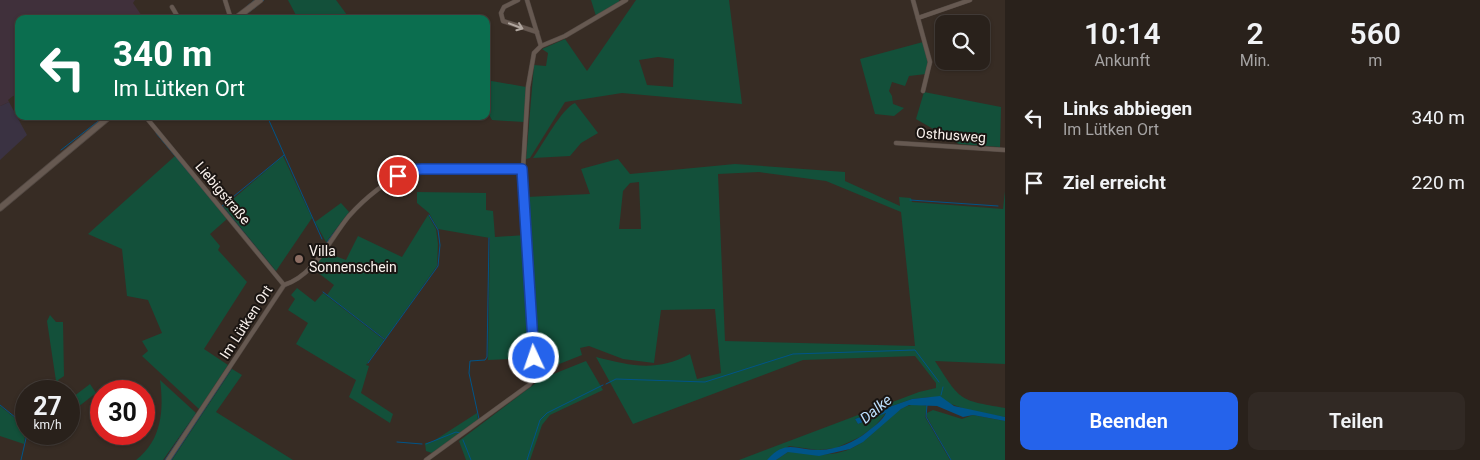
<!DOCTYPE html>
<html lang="de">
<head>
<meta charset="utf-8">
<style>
	body { margin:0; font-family:Roboto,sans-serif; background:#312924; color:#f1f3f6; height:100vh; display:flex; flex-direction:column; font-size:19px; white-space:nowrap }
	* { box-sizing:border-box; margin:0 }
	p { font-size:16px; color:#a5a3a3 }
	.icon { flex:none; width:28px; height:28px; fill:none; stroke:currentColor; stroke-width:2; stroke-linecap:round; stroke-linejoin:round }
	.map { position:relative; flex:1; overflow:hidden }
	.panel { display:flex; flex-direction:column; background:#29211b; width:475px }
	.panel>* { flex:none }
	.top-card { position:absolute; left:15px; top:15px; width:475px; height:105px; border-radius:10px; box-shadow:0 1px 4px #0004,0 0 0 1px #453e3a; background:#0b6e4f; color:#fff; overflow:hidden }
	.tools { position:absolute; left:935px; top:15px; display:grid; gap:10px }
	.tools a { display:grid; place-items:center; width:55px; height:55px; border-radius:10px; background:#29211b; box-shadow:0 1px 4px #0004,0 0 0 1px #453e3a; font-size:25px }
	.speed { position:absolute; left:15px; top:380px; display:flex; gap:10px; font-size:25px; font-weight:700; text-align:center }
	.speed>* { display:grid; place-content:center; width:65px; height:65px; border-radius:50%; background:#29211b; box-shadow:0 1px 4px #0004,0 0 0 1px #453e3a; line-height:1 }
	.speed small { font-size:12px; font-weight:400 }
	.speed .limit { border:8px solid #d22; background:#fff; color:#111 }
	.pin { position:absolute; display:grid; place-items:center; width:42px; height:42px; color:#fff; margin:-21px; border:2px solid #fff; border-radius:50%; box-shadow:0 1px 5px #0007 }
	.me { position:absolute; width:55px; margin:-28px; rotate:357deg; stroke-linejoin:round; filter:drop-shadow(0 0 4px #0008) }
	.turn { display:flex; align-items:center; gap:18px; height:105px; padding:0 15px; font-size:22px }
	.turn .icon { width:65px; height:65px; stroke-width:2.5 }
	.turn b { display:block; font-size:35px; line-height:42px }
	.eta { display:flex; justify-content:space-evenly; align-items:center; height:85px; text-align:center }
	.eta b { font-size:30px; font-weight:600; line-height:35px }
	.action { display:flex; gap:10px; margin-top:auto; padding:10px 15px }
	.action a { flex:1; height:58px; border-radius:10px; background:#2563eb; color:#fff; font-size:20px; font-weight:600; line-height:58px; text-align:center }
	.action a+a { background:#312924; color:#f1f3f6 }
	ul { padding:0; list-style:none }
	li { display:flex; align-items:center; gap:15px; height:65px; padding:0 15px }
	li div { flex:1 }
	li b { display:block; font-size:19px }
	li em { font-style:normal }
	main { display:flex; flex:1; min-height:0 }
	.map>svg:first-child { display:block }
</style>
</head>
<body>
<main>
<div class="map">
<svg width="1005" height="460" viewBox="0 0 1005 460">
	<rect width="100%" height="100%" fill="#372c24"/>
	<path fill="#3a3242" d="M9 102 27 135 0 160V106Z"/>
	<path fill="#40303b" d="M0 0H135L133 3 144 19H19V95L13 96 8 100 9 102 0 106Z"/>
	<g fill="#13503a" fill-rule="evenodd">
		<path d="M288 0H336L350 19H298Z"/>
		<path d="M591 0H619L620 2 596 16Z"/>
		<path d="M636 0H729L742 104 622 93 565 102 530 158 526 159 534 65 546 66 548 53 542 49 565 39 587 71ZM658 57 674 59 673 87 647 85 639 60Z"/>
		<path d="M923 42 928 63 926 74 909 76 905 86 892 82 889 91 892 96 893 104 904 108 894 116 875 114 860 59Z"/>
		<path d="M486 80 526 87 524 122 492 120 486 109Z"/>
		<path d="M924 92 1001 107 1000 147 959 144 916 119Z"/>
		<path d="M575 103 598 133 581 143 570 156 533 158C542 146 562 108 575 103Z"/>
		<path d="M175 156 227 219 210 234 220 246 218 250 247 282 204 349 228 365 199 409 142 356 148 351 142 341 162 333 148 300 127 296 122 249 88 234Z"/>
		<path d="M283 156 312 218 276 271 224 207Z"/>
		<path d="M618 159 630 174 735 164 845 172V181L900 206 899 197 911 198 912 202 1003 209 1005 191V364L935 361C961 401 958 400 1005 408V417L971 411 931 397 912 399 855 419 858 424 886 413 875 426 860 437 836 448 818 450 789 446 767 460H739L919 392 936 388V383L915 356 803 360 633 424 596 357C631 366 657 372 690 354L697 379 721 373 715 309 661 310 654 363 623 359 589 346 580 348 582 355 539 372 526 197 590 194 581 169ZM759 172 826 181 901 212 915 346 725 341 718 174ZM639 182 641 229H619L623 191 630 183Z"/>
		<path d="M417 192 486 193V210L493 211 495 237 525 235 532 358 488 360 490 238 438 229 429 213 417 203Z"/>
		<path d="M341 203 349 212 326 242 315 222Z"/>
		<path d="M428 215 436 229 438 244 437 266 385 339 327 295 334 285 312 268 324 252 346 260 358 236 402 257Z"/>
		<path d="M297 288 315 302 323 293 384 340 366 365 369 366 361 393 393 414 390 423 349 397 356 380 296 344 308 323 288 310 295 299 291 295Z"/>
		<path d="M50 315 56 322H63L64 376 58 380 66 391H60L56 381 47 321Z"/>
		<path d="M586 361 603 390 550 415 542 425 530 460H466L459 441 541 379Z"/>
		<path d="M232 369 242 375 216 412 293 460H172Z"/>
		<path d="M160 380 196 413 163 460H136C162 440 164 410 160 380Z"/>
		<path d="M90 384 96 393 69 414V400Z"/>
		<path d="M917 404 927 406 925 417 950 460H776L788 452C811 452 826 459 850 449 875 439 890 406 917 404Z"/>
		<path d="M0 406 26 427 24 444 0 436Z"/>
		<path d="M933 410 962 419 973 415 1005 421V460H951L927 417V413Z"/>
		<path d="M477 413 478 421 432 453 426 451 425 443 432 442Z"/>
	</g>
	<path fill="#005488" d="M940 396 954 406 1005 417V421L973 415 963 417 937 406 909 405 901 409 863 442 850 449 819 456 788 452 776 460H767C787 438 796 451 820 450 838 449 853 443 867 432 873 427 882 421 886 413L858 424 855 419 912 399Z"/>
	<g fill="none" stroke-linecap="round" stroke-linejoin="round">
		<g stroke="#005488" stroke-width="1">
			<path d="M262 2 264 0"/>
			<path d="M246 7 255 0"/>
			<path d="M241 18 257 6"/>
			<path d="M245 19H246"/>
			<path d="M267 116 322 239"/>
			<path d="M108 121 114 116"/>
			<path d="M156 133 225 216"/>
			<path d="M61 150 101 119"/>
			<path d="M910 200 998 206"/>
			<path d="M327 242 349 213"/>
			<path d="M275 271 222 206 284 155"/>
			<path d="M323 292 384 339"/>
			<path d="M368 363 438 266 440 245 438 230 429 215"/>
			<path d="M606 384 616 379 705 382 793 354 915 350 939 382"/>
			<path d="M941 395 943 387"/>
			<path d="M0 405 26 426"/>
			<path d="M927 405 926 417 951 460"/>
			<path d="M479 419 469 373 470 361 485 360 487 357 489 238"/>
			<path d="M463 440 471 460"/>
			<path d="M397 442 422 444"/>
			<path d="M426 444 456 432 460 433"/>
			<path d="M21 460 27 434"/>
			<path d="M165 460 196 414"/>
			<path d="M171 460 231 369"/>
			<path d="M527 460 540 420 547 413 603 385"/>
		</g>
		<g stroke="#534943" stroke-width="5">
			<g id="street">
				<path d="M225 0 231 19"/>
				<path d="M518 0 504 7 501 13 503 21 537 32"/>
				<path d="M527 0 541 46"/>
				<path d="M913 0 930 62 923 91"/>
				<path d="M172 7 179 19"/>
				<path d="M918 18 970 0"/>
				<path d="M145 116 284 285"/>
				<path d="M896 143 1005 150"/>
				<path d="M168 460 284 285C314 276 330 239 349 216 364 199 389 178 411 170L523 169"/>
				<path d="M426 460 529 385 535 376 523 169 528 87 534 53 541 46 565 36 626 0"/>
			</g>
		</g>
		<g stroke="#534943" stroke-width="7">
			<g id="secondary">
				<path d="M235 19 260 0"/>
				<path d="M0 208 110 116"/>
			</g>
		</g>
		<use href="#street" stroke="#665951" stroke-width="4"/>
		<use href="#secondary" stroke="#665951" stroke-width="5.5"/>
	</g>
	<defs><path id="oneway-shaft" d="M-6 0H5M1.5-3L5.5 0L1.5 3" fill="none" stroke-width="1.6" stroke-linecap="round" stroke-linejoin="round" transform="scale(1.25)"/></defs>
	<use stroke="#b0a69f" href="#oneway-shaft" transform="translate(516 26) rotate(21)"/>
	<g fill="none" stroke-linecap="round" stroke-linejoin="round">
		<g stroke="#184099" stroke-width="12">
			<path id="route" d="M398 176 411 170 422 169H522L534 358"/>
		</g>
		<use href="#route" stroke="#2563eb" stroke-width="9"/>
	</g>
	<circle fill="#8d6e63" stroke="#1a1512" stroke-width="2" cx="299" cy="259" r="5"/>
	<g text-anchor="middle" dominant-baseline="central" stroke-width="4" stroke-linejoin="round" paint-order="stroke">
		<g font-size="14" fill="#faf2ed" stroke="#1a1512">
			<text transform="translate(951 135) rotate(4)">Osthusweg</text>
			<text transform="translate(223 193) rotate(50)">Liebigstraße</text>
			<text transform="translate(246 322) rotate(-57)">Im Lütken Ort</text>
		</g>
		<g font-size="14" fill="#faf2ed" stroke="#1a1512" text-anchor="start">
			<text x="309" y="251">Villa<tspan x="309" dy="16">Sonnenschein</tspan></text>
		</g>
		<g font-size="15" font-style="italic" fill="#bcdffe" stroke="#1a1512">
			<text transform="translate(876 409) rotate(-39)">Dalke</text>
		</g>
	</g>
</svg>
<div class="tools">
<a><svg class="icon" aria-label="search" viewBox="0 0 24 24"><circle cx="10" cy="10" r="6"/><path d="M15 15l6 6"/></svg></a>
</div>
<div class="speed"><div>27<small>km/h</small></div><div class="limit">30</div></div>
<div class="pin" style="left:398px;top:176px;background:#d93025"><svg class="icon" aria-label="arrive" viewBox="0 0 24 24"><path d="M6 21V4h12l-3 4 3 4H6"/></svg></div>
<svg class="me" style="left:534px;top:358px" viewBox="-20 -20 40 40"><circle r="17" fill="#2563eb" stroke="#fff" stroke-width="3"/><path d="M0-11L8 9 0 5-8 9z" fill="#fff"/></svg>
<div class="top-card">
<div class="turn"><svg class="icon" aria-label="left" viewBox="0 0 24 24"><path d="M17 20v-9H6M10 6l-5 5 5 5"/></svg><div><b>340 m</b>Im Lütken Ort</div></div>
</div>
</div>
<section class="panel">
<div class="eta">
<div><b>10:14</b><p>Ankunft</p></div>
<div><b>2</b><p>Min.</p></div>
<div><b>560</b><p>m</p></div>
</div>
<ul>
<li><svg class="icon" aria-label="left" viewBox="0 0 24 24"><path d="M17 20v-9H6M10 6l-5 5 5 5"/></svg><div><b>Links abbiegen</b><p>Im Lütken Ort</p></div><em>340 m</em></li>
<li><svg class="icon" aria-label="arrive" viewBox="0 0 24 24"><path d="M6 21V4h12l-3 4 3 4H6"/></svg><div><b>Ziel erreicht</b></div><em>220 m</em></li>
</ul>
<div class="action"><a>Beenden</a><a>Teilen</a></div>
</section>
</main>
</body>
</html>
